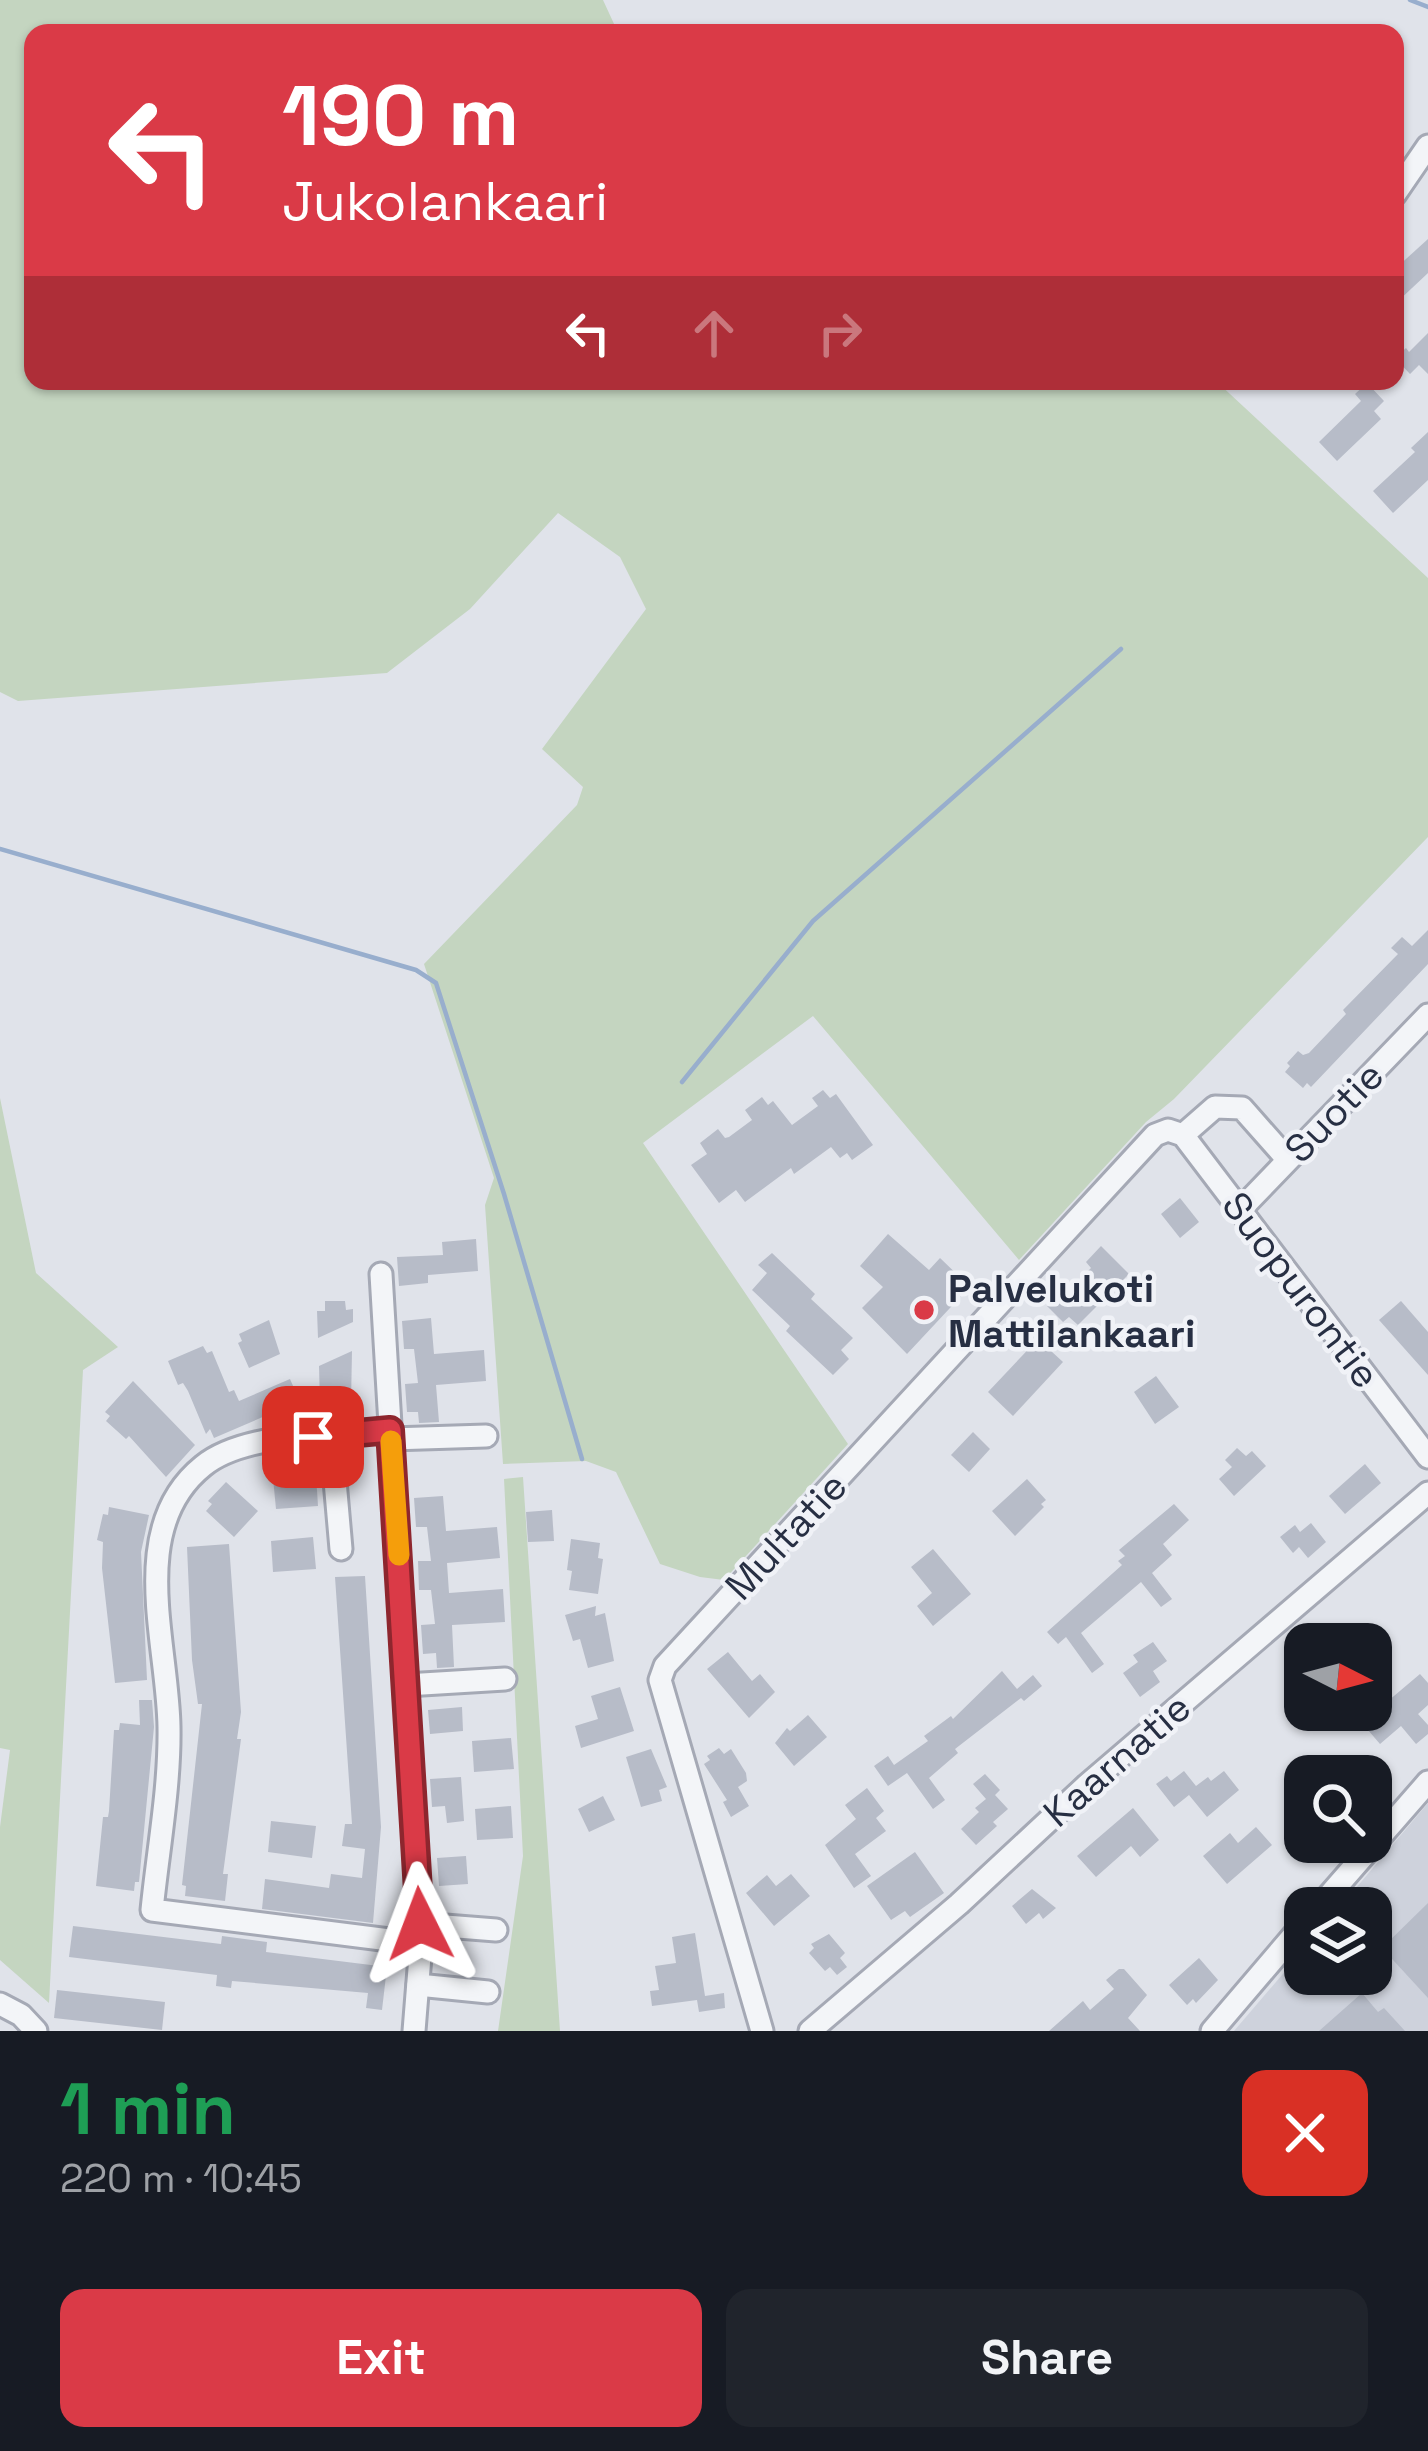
<!DOCTYPE html>
<html lang="en">
<head>
<meta charset="utf-8">
<style>
	body { margin:0; font-family:"Space Grotesk",sans-serif; background:#20242c; color:#f1f3f6; height:100vh; display:flex; flex-direction:column; font-size:45px; white-space:nowrap }
	* { box-sizing:border-box; margin:0 }
	p { font-size:39px; color:#9ea1a6 }
	.icon { flex:none; width:66px; height:66px; fill:none; stroke:currentColor; stroke-width:2; stroke-linecap:round; stroke-linejoin:round }
	.map { position:relative; height:2031px; overflow:hidden }
	.sheet { display:flex; flex-direction:column; background:#171b24; flex:1 }
	.sheet>* { flex:none }
	.hud { position:absolute; left:24px; top:24px; width:1380px; height:366px; border-radius:24px; box-shadow:0 3px 9px #0004; background:#da3a47; color:#fff; overflow:hidden }
	.needle { width:78px; rotate:96deg }
	.tools { position:absolute; left:1284px; top:1623px; display:grid; gap:24px }
	.tools a { display:grid; place-items:center; width:108px; height:108px; border-radius:24px; background:#171b24; box-shadow:0 3px 9px #0004; font-size:60px }
	.pin { position:absolute; display:grid; place-items:center; width:102px; height:102px; color:#fff; margin:-51px; border-radius:24px; box-shadow:0 6px 18px #0006 }
	.me { position:absolute; width:132px; margin:-66px; rotate:357deg; stroke-linejoin:round; filter:drop-shadow(0 0 9px #0008) }
	.turn { display:flex; align-items:center; gap:42px; height:252px; padding:0 60px; font-size:54px }
	.turn .icon { width:156px; height:156px; stroke-width:2.5 }
	.turn b { display:block; font-size:84px; line-height:102px }
	.lanes { display:flex; align-items:center; height:114px; padding:0 60px; background:#0003; justify-content:center; gap:60px; direction:ltr }
	.lanes .off { opacity:.35 }
	.round { display:grid; place-items:center; flex:none; width:126px; height:126px; border-radius:24px; background:#20242c }
	.summary { display:flex; align-items:center; justify-content:space-between; height:204px; padding:0 60px }
	h1 { font-size:72px; font-weight:700; line-height:90px; color:#1e9e55 }
	.primary-button { display:flex; gap:24px; margin-top:auto; padding:24px 60px }
	.primary-button a { flex:1; height:138px; border-radius:24px; background:#da3a47; color:#fff; font-size:48px; font-weight:700; line-height:138px; text-align:center }
	.primary-button a+a { background:#20242c; color:#f1f3f6 }
	.map>svg:first-child { display:block }
</style>
</head>
<body>
<div class="map">
<svg width="1428" height="2031" viewBox="0 0 1428 2031">
	<rect width="100%" height="100%" fill="#e0e3ea"/>
	<path fill="#ced2dc" d="M1428 1803V2031H1234L1305 1948V1974H1371V1908H1339Z"/>
	<g fill="#c4d5c0">
		<path d="M0 0H603L615 26 597 33H33V381H1216L1428 578V837L1174 1099 1146 1122 1019 1260 813 1016 643 1143 848 1444 724 1580 700 1577 660 1564 616 1472 586 1461 503 1464 485 1205 494 1178 424 964 577 805 583 787 542 749 646 609 620 557 558 513 470 609 387 673 18 701 0 692Z"/>
		<path d="M0 1098 36 1273 118 1347 83 1370 49 2003 0 1960V1827L10 1750 0 1748Z"/>
		<path d="M523 1477 560 2031H498L523 1856 504 1479Z"/>
	</g>
	<g fill="none" stroke-linecap="round" stroke-linejoin="round">
		<g stroke="#98aecd" stroke-width="4.5">
			<path d="M1410 0 1428 7"/>
			<path d="M0 849 416 970 436 983 504 1194 582 1459"/>
			<path d="M682 1082 813 921 1121 649"/>
		</g>
	</g>
	<g fill="#b7bcc8">
		<path d="M1428 239V273L1395 304V269Z"/>
		<path d="M1428 333V374L1419 365 1410 374 1395 358 1406 348 1409 352Z"/>
		<path d="M1367 383 1384 401 1374 411 1381 419 1337 461 1319 442 1361 401 1355 394Z"/>
		<path d="M1428 432V480L1393 513 1373 491 1415 452 1411 448Z"/>
		<path d="M1428 930V964L1311 1087 1307 1083 1303 1088 1285 1072 1290 1066 1287 1063 1298 1051 1303 1055 1309 1053 1346 1014 1343 1010 1398 954 1391 948 1402 937 1412 946Z"/>
		<path d="M823 1090 830 1098 836 1094 873 1145 852 1160 847 1153 840 1158 831 1147 794 1174 791 1168 745 1202 736 1190 719 1203 691 1165 707 1154 700 1143 718 1129 725 1138 729 1137 752 1120 745 1110 762 1097 768 1105 773 1101 792 1125 818 1106 812 1098Z"/>
		<path d="M1180 1198 1199 1222 1180 1238 1161 1214Z"/>
		<path d="M888 1234 929 1270 940 1258 967 1284 960 1291 963 1294 907 1354 862 1308 883 1287 860 1266Z"/>
		<path d="M476 1239 478 1271 428 1275V1283L399 1286 397 1257 443 1255 442 1242Z"/>
		<path d="M1101 1246 1129 1274 1078 1325 1069 1317 1063 1322 1047 1306 1062 1291 1066 1295 1088 1271 1091 1268 1086 1262Z"/>
		<path d="M772 1253 815 1294 811 1299 853 1338 841 1350 849 1359 833 1375 786 1331 790 1326 752 1290 767 1273 758 1265Z"/>
		<path d="M325 1301H345L346 1310 353 1309V1322L318 1338 317 1311H325Z"/>
		<path d="M1401 1301 1428 1332V1375L1379 1320Z"/>
		<path d="M431 1318 434 1354 484 1350 486 1381 436 1385 439 1422 419 1423 418 1412H407L405 1384 418 1383 414 1349H404L402 1321Z"/>
		<path d="M269 1320 280 1354 249 1368 238 1343 242 1341 239 1334Z"/>
		<path d="M1038 1339 1063 1362 1013 1416 988 1392Z"/>
		<path d="M203 1346 207 1353 212 1351 229 1392 234 1390 239 1401 290 1379 304 1411 273 1425H269L265 1416 214 1438 210 1429 206 1434 188 1391 183 1383 178 1385 168 1361Z"/>
		<path d="M352 1351 351 1403 320 1404 319 1366Z"/>
		<path d="M1156 1376 1179 1407 1155 1424 1134 1392Z"/>
		<path d="M133 1381 195 1445 166 1477 129 1436 126 1439 106 1421 110 1416 105 1412Z"/>
		<path d="M973 1432 990 1449 969 1472 951 1455Z"/>
		<path d="M1237 1448 1246 1456 1252 1451 1266 1466 1234 1496 1219 1479 1232 1467 1225 1460Z"/>
		<path d="M1365 1464 1381 1483 1345 1514 1329 1496Z"/>
		<path d="M316 1475 318 1506 276 1509 273 1478Z"/>
		<path d="M1027 1479 1046 1500 1041 1504 1044 1507 1015 1536 992 1511Z"/>
		<path d="M226 1482 258 1511 234 1537 206 1511 212 1504 208 1501Z"/>
		<path d="M443 1496 446 1531 497 1527 500 1558 447 1563 449 1593 503 1589 505 1622 452 1625 454 1667 437 1668 436 1653 423 1654 421 1625 435 1624 431 1590H419L418 1561H431L427 1527H416L414 1498Z"/>
		<path d="M1174 1504 1189 1520 1163 1544 1172 1555 1152 1573 1172 1599 1161 1607 1141 1582 1081 1633 1104 1664 1092 1673 1066 1637 1058 1644 1047 1632 1122 1565 1118 1561 1125 1556 1119 1550Z"/>
		<path d="M109 1507 149 1515 141 1552 147 1680 115 1683 102 1568 103 1542 97 1540 103 1514 108 1515Z"/>
		<path d="M552 1510 554 1541 528 1542 526 1512Z"/>
		<path d="M1311 1523 1326 1542 1308 1558 1299 1547 1293 1553 1280 1537 1295 1525 1300 1532Z"/>
		<path d="M313 1537 316 1569 273 1572 271 1541Z"/>
		<path d="M571 1539 600 1543 598 1558 603 1559 598 1594 569 1590 572 1571 567 1570Z"/>
		<path d="M229 1544 241 1712 237 1739H241L223 1874H228L225 1901 185 1896 186 1886 182 1885 202 1704H198L192 1660 187 1547Z"/>
		<path d="M933 1549 971 1594 933 1626 917 1606 932 1593 911 1567Z"/>
		<path d="M365 1576 381 1827 373 1923 262 1909 265 1879 329 1888 331 1874 362 1878 365 1849 342 1846 345 1824H352L335 1577Z"/>
		<path d="M596 1606 595 1616 605 1613 614 1661 588 1668 580 1639 573 1641 565 1615Z"/>
		<path d="M1153 1642 1167 1661 1153 1671 1160 1682 1140 1697 1123 1673 1138 1662 1133 1655Z"/>
		<path d="M728 1652 752 1681 760 1674 775 1692 749 1718 707 1669Z"/>
		<path d="M1002 1671 1017 1689 1033 1675 1042 1686 1024 1701 1021 1698 955 1749 958 1753 929 1778 945 1800 933 1809 907 1773 888 1786 874 1766 888 1756 894 1765 928 1741 924 1736 951 1716 953 1719Z"/>
		<path d="M1420 1674 1428 1683V1705L1418 1714 1428 1725V1734L1416 1744 1401 1726 1380 1744 1362 1723Z"/>
		<path d="M620 1687 634 1731 581 1748 575 1726 598 1719 591 1696Z"/>
		<path d="M139 1700H152L154 1727 139 1882H135L134 1891 96 1886 103 1817H108L109 1811 114 1730H119L120 1723 140 1725Z"/>
		<path d="M462 1707 463 1731 430 1734 428 1710Z"/>
		<path d="M808 1715 827 1737 794 1766 775 1743 787 1728 790 1731Z"/>
		<path d="M511 1738 514 1769 474 1772 472 1741Z"/>
		<path d="M719 1748 724 1754 731 1749 746 1773 747 1781 738 1787 749 1806 731 1817 723 1802 727 1800 704 1764 710 1760 707 1756Z"/>
		<path d="M651 1749 667 1787 659 1790 662 1801 641 1807 626 1757Z"/>
		<path d="M1184 1771 1196 1786 1208 1777 1211 1781 1224 1771 1239 1790 1207 1817 1189 1795 1174 1807 1156 1784 1167 1776 1171 1781Z"/>
		<path d="M985 1774 1000 1790 995 1795 1008 1809 993 1822 997 1826 976 1845 961 1829 979 1812 975 1808 986 1799 973 1784Z"/>
		<path d="M461 1777 464 1821 447 1823 445 1806 432 1807 430 1779Z"/>
		<path d="M867 1788 884 1811 876 1818 886 1831 855 1854 871 1876 854 1888 825 1845 856 1819 845 1805Z"/>
		<path d="M603 1796 615 1820 589 1832 578 1809Z"/>
		<path d="M511 1806 513 1838 477 1840 475 1809Z"/>
		<path d="M1133 1808 1159 1840 1140 1857 1131 1846 1096 1877 1077 1856Z"/>
		<path d="M271 1821 316 1826 312 1858 268 1852Z"/>
		<path d="M1256 1827 1272 1845 1227 1884 1203 1856 1230 1833 1238 1843Z"/>
		<path d="M915 1852 944 1893 910 1917 905 1911 891 1920 867 1886Z"/>
		<path d="M466 1856 468 1884 439 1886 437 1858Z"/>
		<path d="M791 1874 810 1896 774 1926 746 1893 767 1875 776 1886Z"/>
		<path d="M1032 1889 1056 1908 1043 1919 1039 1913 1026 1924 1012 1906Z"/>
		<path d="M1428 1903V1998L1382 1948Z"/>
		<path d="M73 1926 221 1944 222 1936 267 1942 266 1952 387 1967 382 2010 366 2008 368 1993 232 1981 231 1988 216 1986 217 1975 69 1957Z"/>
		<path d="M695 1933 705 1996 724 1993 725 2008 699 2012 697 2000 652 2006 650 1991 659 1990 655 1966 676 1963 672 1937Z"/>
		<path d="M829 1934 845 1953 840 1958 847 1967 837 1975 830 1967 825 1971 809 1953 814 1948 811 1944Z"/>
		<path d="M1199 1958 1218 1980 1196 2003 1193 1999 1187 2005 1169 1985Z"/>
		<path d="M1119 1969H1124L1147 1995 1128 2018 1140 2031H1049L1083 2001 1090 2010 1114 1989 1106 1980Z"/>
		<path d="M57 1990 165 2002 162 2030 54 2018Z"/>
		<path d="M1362 1993 1378 2012 1384 2008 1405 2031H1319Z"/>
	</g>
	<g fill="none" stroke-linecap="round" stroke-linejoin="round">
		<g stroke="#a5a9b5" stroke-width="27">
			<g id="minor">
				<path d="M1395 194 1428 146"/>
				<path d="M1183 1135 1215 1107 1242 1108 1287 1159"/>
				<path d="M1240 1210 1428 1015"/>
				<path d="M381 1274 421 1944 414 2031"/>
				<path d="M390 1430C338 1434 244 1432 203 1466 126 1528 168 1643 169 1727 170 1787 158 1850 152 1910L421 1944"/>
				<path d="M331 1435 341 1549"/>
				<path d="M391 1439 486 1436"/>
				<path d="M406 1685 505 1679"/>
				<path d="M1318 1908 1428 1782"/>
				<path d="M420 1924 496 1930"/>
				<path d="M418 1985 488 1992"/>
				<path d="M0 2004 21 2015 36 2031"/>
				<path d="M762 2031 660 1680 665 1666 1155 1135 1168 1130 1183 1135 1428 1457"/>
				<path d="M810 2031 959 1904 1087 1785 1428 1493"/>
				<path d="M1212 2031 1305 1922"/>
			</g>
		</g>
		<use href="#minor" stroke="#f3f5f8" stroke-width="21"/>
	</g>
	<g fill="none" stroke-linecap="round" stroke-linejoin="round">
		<g stroke="#8e262e" stroke-width="30">
			<path id="route" d="M313 1437 390 1430 420 1924"/>
		</g>
		<use href="#route" stroke="#da3a47" stroke-width="21"/>
		<path stroke="#f59e0b" stroke-width="21" d="M391 1441 399 1555"/>
	</g>
	<circle fill="#da3a47" stroke="#f0f2f7" stroke-width="4.5" cx="924" cy="1310" r="12"/>
	<g text-anchor="middle" dominant-baseline="central" stroke-width="9" stroke-linejoin="round" paint-order="stroke">
		<g font-size="39" fill="#272f43" stroke="#f0f2f7">
			<text transform="translate(1334 1112) rotate(-46)">Suotie</text>
			<text transform="translate(1301 1290) rotate(53)">Suopurontie</text>
			<text transform="translate(786 1536) rotate(-47)">Multatie</text>
			<text transform="translate(1117 1760) rotate(-41)">Kaarnatie</text>
		</g>
		<g font-size="39" font-weight="bold" fill="#272f43" stroke="#f0f2f7" text-anchor="start">
			<text x="948" y="1288">Palvelukoti<tspan x="948" dy="45">Mattilankaari</tspan></text>
		</g>
	</g>
</svg>
<div class="tools">
<a><svg class="needle" viewBox="-14 -14 28 28"><path d="M0-13l5 13h-10z" fill="#e53935"/><path d="M0 13l5-13h-10z" fill="#9ea1a6"/></svg></a>
<a><svg class="icon" aria-label="search" viewBox="0 0 24 24"><circle cx="10" cy="10" r="6"/><path d="M15 15l6 6"/></svg></a>
<a><svg class="icon" aria-label="layers" viewBox="0 0 24 24"><path d="M12 4l9 5-9 5-9-5zM3 14l9 5 9-5"/></svg></a>
</div>
<div class="pin" style="left:313px;top:1437px;background:#d93025"><svg class="icon" aria-label="arrive" viewBox="0 0 24 24"><path d="M6 21V4h12l-3 4 3 4H6"/></svg></div>
<svg class="me" style="left:420px;top:1924px" viewBox="-20 -20 40 40"><path d="M0-17L14 15 0 8-14 15z" fill="#da3a47" stroke="#fff" stroke-width="4"/></svg>
<div class="hud">
<div class="turn"><svg class="icon" aria-label="left" viewBox="0 0 24 24"><path d="M17 20v-9H6M10 6l-5 5 5 5"/></svg><div><b>190 m</b>Jukolankaari</div></div>
<div class="lanes"><svg class="icon" aria-label="left" viewBox="0 0 24 24"><path d="M17 20v-9H6M10 6l-5 5 5 5"/></svg><svg class="icon off" aria-label="ahead" viewBox="0 0 24 24"><path d="M12 20V5M6 11l6-6 6 6"/></svg><svg class="icon off" aria-label="right" viewBox="0 0 24 24"><path d="M7 20v-9h11M14 6l5 5-5 5"/></svg></div>
</div>
</div>
<section class="sheet">
<div class="summary"><div><h1>1 min</h1><p>220 m · 10:45</p></div><a class="round" style="background:#d93025;color:#fff"><svg class="icon" aria-label="close" viewBox="0 0 24 24"><path d="M6 6l12 12M18 6L6 18"/></svg></a></div>
<div class="primary-button"><a>Exit</a><a>Share</a></div>
</section>
</body>
</html>
